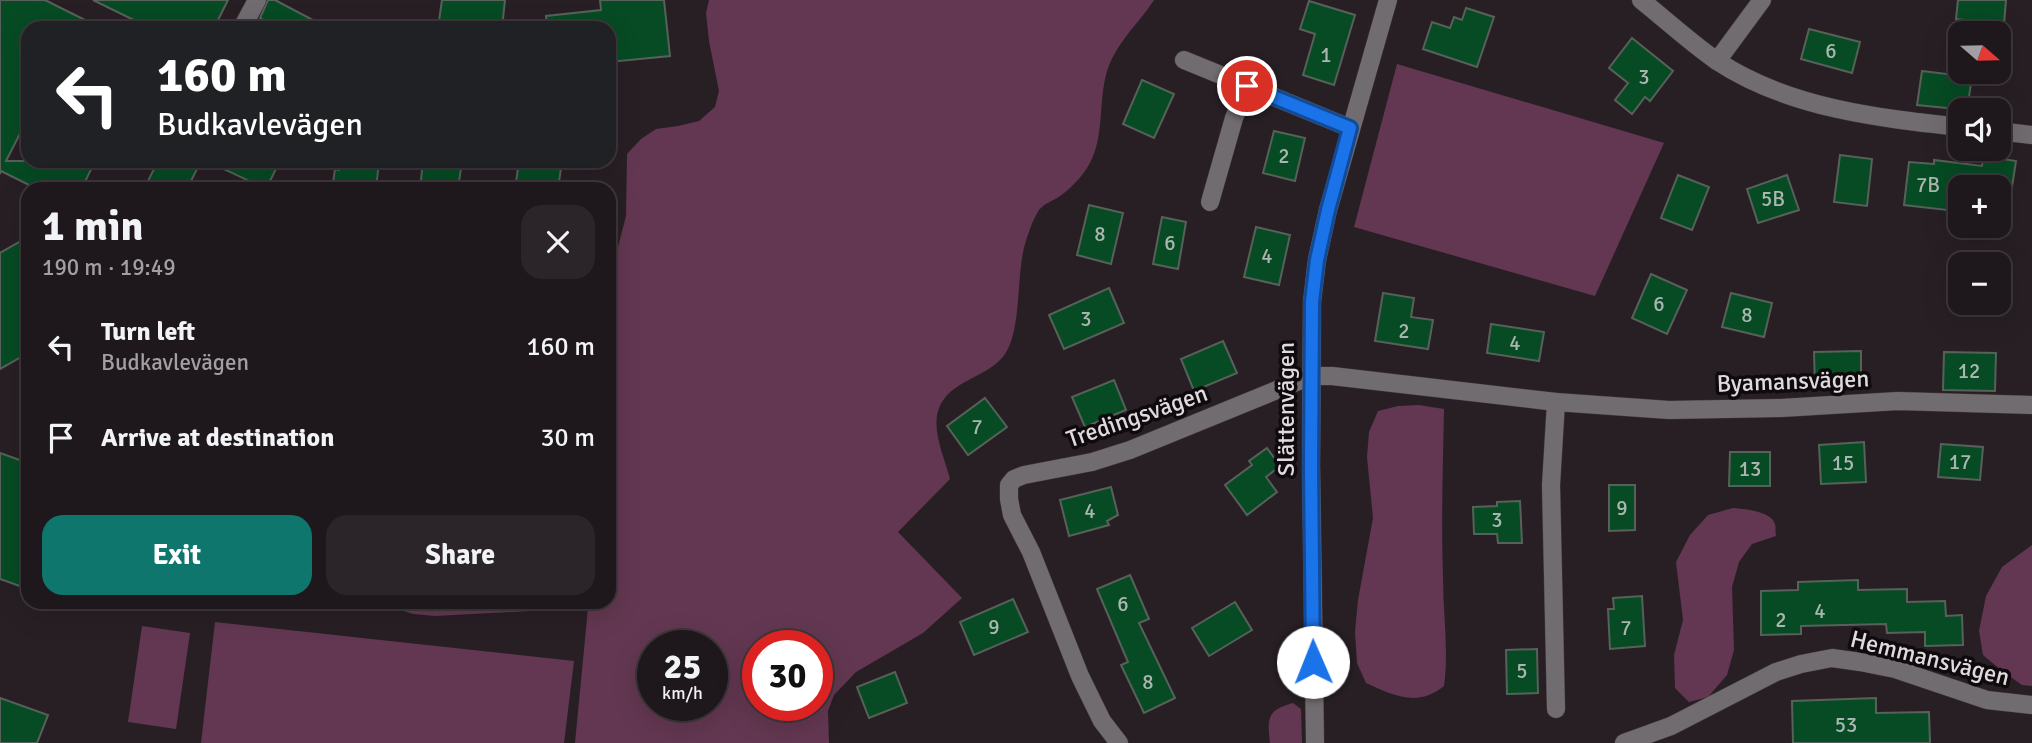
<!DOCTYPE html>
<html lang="en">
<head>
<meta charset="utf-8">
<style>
	body { margin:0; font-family:Signika,sans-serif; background:#2b2428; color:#f1f3f6; height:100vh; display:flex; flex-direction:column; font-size:26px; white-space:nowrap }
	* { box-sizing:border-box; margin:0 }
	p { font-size:23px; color:#a19fa3 }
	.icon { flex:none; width:38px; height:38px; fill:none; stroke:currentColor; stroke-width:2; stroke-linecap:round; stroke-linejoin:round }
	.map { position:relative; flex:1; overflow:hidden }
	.sheet { position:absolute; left:21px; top:182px; width:595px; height:427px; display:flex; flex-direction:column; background:#1e171b; border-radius:21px; box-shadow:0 7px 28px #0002,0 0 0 2px #3c363a }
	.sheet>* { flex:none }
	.guide { position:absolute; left:21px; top:21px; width:595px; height:147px; border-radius:21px; box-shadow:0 7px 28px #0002,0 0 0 2px #3c363a; background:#202124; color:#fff; overflow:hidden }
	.needle { width:46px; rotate:110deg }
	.tools { position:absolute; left:1948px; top:21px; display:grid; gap:14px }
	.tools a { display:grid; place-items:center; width:63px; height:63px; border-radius:14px; background:#1e171b; box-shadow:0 7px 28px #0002,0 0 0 2px #3c363a; font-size:35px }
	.speed { position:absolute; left:637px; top:630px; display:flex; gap:14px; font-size:35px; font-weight:700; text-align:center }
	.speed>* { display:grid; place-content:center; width:91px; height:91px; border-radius:50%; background:#1e171b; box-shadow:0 7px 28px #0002,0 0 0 2px #3c363a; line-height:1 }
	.speed small { font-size:18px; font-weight:400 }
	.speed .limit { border:10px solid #d22; background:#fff; color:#111 }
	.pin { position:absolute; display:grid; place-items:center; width:60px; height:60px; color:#fff; margin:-30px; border:4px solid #fff; border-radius:50%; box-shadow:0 2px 7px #0007 }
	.me { position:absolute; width:77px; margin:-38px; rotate:359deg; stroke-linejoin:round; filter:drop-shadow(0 0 5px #0008) }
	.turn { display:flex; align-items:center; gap:24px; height:147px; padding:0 21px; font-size:32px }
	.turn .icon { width:91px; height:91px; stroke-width:2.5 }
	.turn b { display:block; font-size:49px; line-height:60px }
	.round { display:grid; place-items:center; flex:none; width:74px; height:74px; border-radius:21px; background:#2b2428 }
	.overview { display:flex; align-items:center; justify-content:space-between; height:119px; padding:0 21px }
	h1 { font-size:42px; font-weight:700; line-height:52px }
	.primary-button { display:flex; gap:14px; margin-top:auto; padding:14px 21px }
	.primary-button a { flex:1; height:80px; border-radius:21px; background:#0f766e; color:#fff; font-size:28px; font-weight:700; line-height:80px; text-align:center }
	.primary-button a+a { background:#2b2428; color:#f1f3f6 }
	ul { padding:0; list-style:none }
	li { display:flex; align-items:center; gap:21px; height:91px; padding:0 21px }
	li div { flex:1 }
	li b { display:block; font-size:26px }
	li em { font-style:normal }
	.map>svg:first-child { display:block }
</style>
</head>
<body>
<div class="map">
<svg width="2032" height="743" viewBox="0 0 2032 743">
	<rect width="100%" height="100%" fill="#281f24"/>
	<g fill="#633751" fill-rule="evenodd">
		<path d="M709 0H1154C1138 25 1114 44 1106 75 1098 106 1105 140 1087 168 1079 180 1069 190 1057 198 1050 202 1044 204 1039 210 1033 219 1028 234 1025 244 1016 275 1022 328 1005 354 988 379 948 379 938 411 932 432 945 459 950 479L898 532 962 598 923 633 856 672 834 695 828 711 829 743H575L588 608 435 616 413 614 385 605 383 602H609V310L612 296 611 274 626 216 627 154 641 139 656 129 678 126 699 121 715 107 719 91 709 41 706 13ZM653 646H712V705H653ZM758 646H817V705H758Z"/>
		<path d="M1397 64 1664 143 1595 296 1354 227Z"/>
		<path d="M1419 405 1444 409C1443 465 1441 521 1443 578 1443 614 1449 650 1444 686 1417 708 1393 695 1366 683L1357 663 1355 632 1358 600 1373 518 1367 457 1369 432 1378 411 1398 406Z"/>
		<path d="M1733 508C1745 509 1771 511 1775 524 1776 528 1775 532 1776 536L1752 544 1739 562 1732 587 1734 650 1727 675 1708 697 1689 702 1675 688 1674 655 1683 620 1676 562 1690 535 1708 515Z"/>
		<path d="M2032 545V686L2022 685 2001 670 1983 655 1979 631 1986 596 2002 567Z"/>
		<path d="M215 622 574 661 564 743H201Z"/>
		<path d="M142 626 190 633 176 729 128 722Z"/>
		<path d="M1293 703 1301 709 1302 743H1270C1267 718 1267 710 1293 703Z"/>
	</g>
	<g fill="#064b24" stroke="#576159" stroke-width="2">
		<path d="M0 0H45L101 28H28V118L6 161H95L84 184 79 182 76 189H37L1 171 0 174Z"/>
		<path d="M93 0H228L214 28H150Z"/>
		<path d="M268 0H275L328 28H278L260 18Z"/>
		<path d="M442 0H505L502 28H438Z"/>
		<path d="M600 0H664L670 56 609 62V28H547L546 16 601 10Z"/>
		<path d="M1958 0H2006L2004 24 1956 19Z"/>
		<path d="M1309 1 1355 15 1334 85 1303 75 1315 34 1300 29Z"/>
		<path d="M1466 8 1494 17 1477 67 1423 49 1432 22 1450 28 1454 17 1462 20Z"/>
		<path d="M1809 29 1860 42 1852 73 1801 59Z"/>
		<path d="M1632 38 1673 71 1650 101 1645 97 1632 114 1615 100 1628 83 1609 68Z"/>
		<path d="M1922 71 1972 77 1967 110 1917 105Z"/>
		<path d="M1142 80 1174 94 1154 138 1123 124Z"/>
		<path d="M1274 131 1305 138 1295 181 1263 173Z"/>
		<path d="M1840 155 1872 159 1867 206 1834 202Z"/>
		<path d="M1983 156 2016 161 2012 187H1949L1947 210 1904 205 1909 162 1934 164V160L1982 166Z"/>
		<path d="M158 161H201L187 189H144Z"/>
		<path d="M207 161H280L266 189Z"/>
		<path d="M340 161H379L376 189H332L335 169 339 170Z"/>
		<path d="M423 161H462L458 189H420Z"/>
		<path d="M519 161H562L558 189H515Z"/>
		<path d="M1678 175 1709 187 1692 230 1661 218Z"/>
		<path d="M1787 175 1799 210 1758 223 1747 189Z"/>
		<path d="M1089 205 1123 213 1111 264 1077 255Z"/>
		<path d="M1162 217 1186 222 1178 269 1153 264Z"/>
		<path d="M1256 227 1290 235 1279 285 1244 277Z"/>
		<path d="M28 237V353L0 369V253Z"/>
		<path d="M1651 274 1687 290 1667 334 1632 318Z"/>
		<path d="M1109 288 1124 323 1064 349 1049 315Z"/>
		<path d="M1383 293 1414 298 1411 317 1433 320 1428 349 1375 341Z"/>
		<path d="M1731 293 1772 303 1764 337 1722 327Z"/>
		<path d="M1491 324 1544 332 1539 361 1487 353Z"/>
		<path d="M1223 341 1237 373 1194 391 1181 359Z"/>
		<path d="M1861 351V385L1815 386 1814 352Z"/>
		<path d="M1944 352 1996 353 1995 391 1943 390Z"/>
		<path d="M1114 380 1126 410 1085 427 1072 397Z"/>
		<path d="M985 398 1007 427 968 455 947 426Z"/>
		<path d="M1864 442 1866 482 1821 484 1819 445Z"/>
		<path d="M1941 444 1983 447 1980 480 1938 477Z"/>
		<path d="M1267 448 1280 466 1266 477 1277 492 1247 515 1225 485 1252 465 1249 461Z"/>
		<path d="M1730 452H1770V486H1729Z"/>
		<path d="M0 453 28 463V589L0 579Z"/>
		<path d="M1609 485H1635V530L1609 531Z"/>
		<path d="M1111 487 1118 515 1107 521 1109 525 1069 536 1060 500Z"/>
		<path d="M1520 501 1522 543H1498L1497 534H1474L1473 507 1497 506V502Z"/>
		<path d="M1130 575 1149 619 1139 623 1175 698 1144 713 1121 665 1128 662 1097 589Z"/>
		<path d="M1858 580V590L1907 589V602L1945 601 1946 616 1962 615 1963 645 1925 646V632L1887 633 1886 624 1801 626V634L1761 635V591L1798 590V582Z"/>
		<path d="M1642 596 1645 646 1610 649 1608 609H1614L1613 598Z"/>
		<path d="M1013 599 1028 632 974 655 960 622Z"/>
		<path d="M1235 602 1252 630 1209 656 1192 628Z"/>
		<path d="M1537 649 1538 693 1507 694 1506 650Z"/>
		<path d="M895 672 907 703 869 718 857 687Z"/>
		<path d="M0 698 48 715 37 743H0Z"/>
		<path d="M1876 698V713L1929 712 1930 743H1793L1792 701Z"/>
	</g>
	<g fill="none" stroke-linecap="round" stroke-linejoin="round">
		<g stroke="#42393e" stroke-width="19">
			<g id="minor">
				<path d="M1641 0C1666 20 1691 43 1717 61 1788 108 1878 118 1960 127"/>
				<path d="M242 28 257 0"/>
				<path d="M1184 60 1350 128"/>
				<path d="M1717 61 1762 0"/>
				<path d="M1998 131 2032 135"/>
				<path d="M1210 202 1234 118 1247 86"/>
				<path d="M1556 402 1551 485 1556 709"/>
				<path d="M1119 743 1102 721 1080 676 1031 552 1012 515 1009 499V485L1014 479 1024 475 1092 462 1130 450 1311 376H1332L1556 402 1669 410 1781 408 1898 401 2032 405"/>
				<path d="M1315 743 1311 466 1312 302 1317 260 1328 210 1388 0"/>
				<path d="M1624 743 1671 726 1776 672 1801 664 1832 658 1860 662 1895 669 1987 700 2032 705"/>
			</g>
		</g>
		<use href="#minor" stroke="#716c6f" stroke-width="18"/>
	</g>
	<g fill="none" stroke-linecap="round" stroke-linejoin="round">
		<g stroke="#114b97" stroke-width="18">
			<path id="route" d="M1247 86 1350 128 1328 210 1317 260 1312 302 1311 467 1313 662"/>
		</g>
		<use href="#route" stroke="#1a73e8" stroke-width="12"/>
	</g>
	<g text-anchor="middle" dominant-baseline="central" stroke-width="7" stroke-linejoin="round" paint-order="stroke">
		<g font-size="21" fill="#aab6af">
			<text x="1831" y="51">6</text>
			<text x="1326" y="55">1</text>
			<text x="1644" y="77">3</text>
			<text x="1284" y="156">2</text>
			<text x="1928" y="185">7B</text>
			<text x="1773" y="199">5B</text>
			<text x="1100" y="234">8</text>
			<text x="1170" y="243">6</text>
			<text x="1267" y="256">4</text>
			<text x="1659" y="304">6</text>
			<text x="1747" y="315">8</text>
			<text x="1086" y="319">3</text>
			<text x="1404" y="331">2</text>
			<text x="1515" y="343">4</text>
			<text x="1969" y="371">12</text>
			<text x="977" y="427">7</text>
			<text x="1960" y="462">17</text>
			<text x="1843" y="463">15</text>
			<text x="1750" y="469">13</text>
			<text x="1622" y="508">9</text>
			<text x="1090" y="511">4</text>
			<text x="1497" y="520">3</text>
			<text x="1123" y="604">6</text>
			<text x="1820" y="611">4</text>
			<text x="1781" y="620">2</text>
			<text x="994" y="627">9</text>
			<text x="1626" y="628">7</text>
			<text x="1522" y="671">5</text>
			<text x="1148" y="682">8</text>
			<text x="1846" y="725">53</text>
		</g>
		<g font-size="24" fill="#e0dadd" stroke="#0e0a0d">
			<text transform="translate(1793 381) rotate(-2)">Byamansvägen</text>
			<text transform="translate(1286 409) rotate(-90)">Slättenvägen</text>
			<text transform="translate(1137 416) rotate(-19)">Tredingsvägen</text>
			<text transform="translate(1930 658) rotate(14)">Hemmansvägen</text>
		</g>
	</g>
</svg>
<div class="tools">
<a><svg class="needle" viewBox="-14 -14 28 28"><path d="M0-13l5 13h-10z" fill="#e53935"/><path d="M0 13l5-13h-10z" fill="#a19fa3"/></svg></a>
<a><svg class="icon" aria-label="sound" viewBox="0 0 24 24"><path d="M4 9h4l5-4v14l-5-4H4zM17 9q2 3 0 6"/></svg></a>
<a>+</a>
<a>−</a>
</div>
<div class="speed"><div>25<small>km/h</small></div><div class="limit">30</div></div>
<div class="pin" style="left:1247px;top:86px;background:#d93025"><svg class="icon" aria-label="arrive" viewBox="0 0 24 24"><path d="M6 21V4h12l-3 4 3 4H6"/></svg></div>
<svg class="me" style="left:1313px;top:662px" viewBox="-20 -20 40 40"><circle r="19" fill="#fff"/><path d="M0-13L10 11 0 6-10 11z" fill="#1a73e8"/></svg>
<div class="guide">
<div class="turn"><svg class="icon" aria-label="left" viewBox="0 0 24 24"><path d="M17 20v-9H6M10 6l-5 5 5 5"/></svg><div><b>160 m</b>Budkavlevägen</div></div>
</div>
<section class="sheet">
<div class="overview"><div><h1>1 min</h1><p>190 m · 19:49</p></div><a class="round"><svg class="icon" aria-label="close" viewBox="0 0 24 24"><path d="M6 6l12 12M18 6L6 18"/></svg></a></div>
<ul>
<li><svg class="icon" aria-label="left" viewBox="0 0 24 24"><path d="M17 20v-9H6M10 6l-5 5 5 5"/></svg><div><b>Turn left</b><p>Budkavlevägen</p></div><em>160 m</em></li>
<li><svg class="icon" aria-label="arrive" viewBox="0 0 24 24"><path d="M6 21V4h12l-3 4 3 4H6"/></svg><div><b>Arrive at destination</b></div><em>30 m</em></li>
</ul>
<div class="primary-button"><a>Exit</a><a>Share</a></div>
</section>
</div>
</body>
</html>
